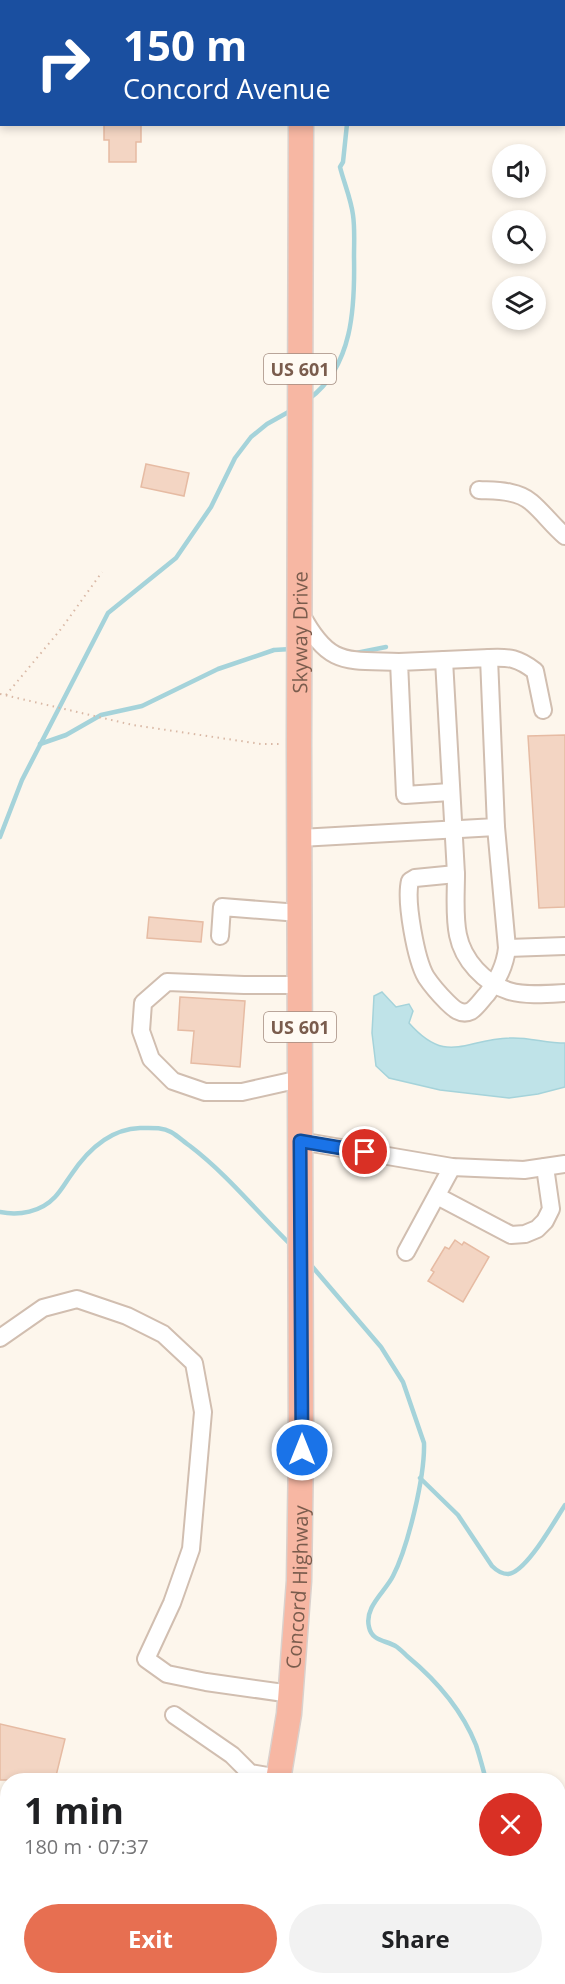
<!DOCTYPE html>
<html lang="en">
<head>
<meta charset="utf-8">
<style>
	body { margin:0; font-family:"Open Sans",sans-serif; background:#f2f2f2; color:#202124; height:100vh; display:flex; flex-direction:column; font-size:22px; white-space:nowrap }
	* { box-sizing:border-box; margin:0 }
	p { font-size:20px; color:#757577 }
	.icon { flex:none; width:33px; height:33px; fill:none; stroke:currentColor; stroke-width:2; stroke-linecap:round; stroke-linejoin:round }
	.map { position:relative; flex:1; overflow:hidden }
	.sheet { position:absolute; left:0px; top:1773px; width:566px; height:212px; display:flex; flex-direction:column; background:#fff; border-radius:24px 24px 0 0; box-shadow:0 3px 9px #0003 }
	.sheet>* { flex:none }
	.guide { position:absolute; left:0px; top:0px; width:566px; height:126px; box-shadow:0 3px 9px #0003; background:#1a4fa0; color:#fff; overflow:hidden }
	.tools { position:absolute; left:492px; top:144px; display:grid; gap:12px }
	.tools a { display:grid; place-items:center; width:54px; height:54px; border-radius:50%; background:#fff; box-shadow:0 3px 9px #0003; font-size:30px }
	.pin { position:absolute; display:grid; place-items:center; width:51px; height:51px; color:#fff; margin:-26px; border:3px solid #fff; border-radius:50%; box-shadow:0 2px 6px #0007 }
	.me { position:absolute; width:66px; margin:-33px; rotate:0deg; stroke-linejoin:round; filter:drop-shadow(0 0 4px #0008) }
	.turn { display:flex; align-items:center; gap:21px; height:126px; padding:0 24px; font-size:27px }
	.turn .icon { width:78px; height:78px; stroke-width:2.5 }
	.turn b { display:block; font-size:42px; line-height:51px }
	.round { display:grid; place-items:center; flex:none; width:63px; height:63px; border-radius:32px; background:#f2f2f2 }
	.overview { display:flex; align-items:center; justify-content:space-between; height:102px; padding:0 24px }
	h1 { font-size:36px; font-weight:700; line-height:45px }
	.action { display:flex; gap:12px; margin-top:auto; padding:12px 24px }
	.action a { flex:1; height:69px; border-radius:36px; background:#e76f51; color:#fff; font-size:24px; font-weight:700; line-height:69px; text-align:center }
	.action a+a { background:#f2f2f2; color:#202124 }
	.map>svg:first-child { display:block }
</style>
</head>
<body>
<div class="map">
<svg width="565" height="1984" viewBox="0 0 565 1984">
	<rect width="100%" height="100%" fill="#fdf6ec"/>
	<path fill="#f5e8da" d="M289 1977H397L395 1984H288Z"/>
	<path fill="#bfe3e8" stroke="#a5d3da" stroke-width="1.5" d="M382 992 396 1007 409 1004 413 1011 409 1023C447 1066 464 1039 510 1038 528 1037 546 1043 565 1043V1087L538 1094 509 1098 440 1090 389 1078 376 1066 372 1033 374 996Z"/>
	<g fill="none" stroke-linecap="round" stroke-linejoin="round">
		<g stroke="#a5d3da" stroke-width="4.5">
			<path d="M499 2 500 0"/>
			<path d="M309 399C353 366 355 307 354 257 354 243 355 229 353 215 351 199 344 183 340 167L343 162 347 124"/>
			<path d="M356 653 386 647"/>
			<path d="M40 744 66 735 101 715 142 706 218 669 274 650 291 649"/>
			<path d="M0 837 22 780 108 613 176 558 211 507 235 458 251 437 267 424 292 410"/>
			<path d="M0 1212C19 1216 41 1212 55 1197 61 1191 66 1182 71 1175 87 1151 109 1129 140 1128 151 1128 162 1127 171 1132 178 1136 184 1142 190 1146 228 1175 257 1212 291 1245"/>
			<path d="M310 1264 381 1347 403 1382 424 1443C425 1476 408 1547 393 1576 385 1592 364 1607 369 1627 372 1642 387 1640 397 1647 401 1650 404 1653 407 1656 436 1680 462 1710 476 1745 480 1757 483 1769 486 1780"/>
			<path d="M420 1478 458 1515 492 1566C496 1570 502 1574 508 1574 526 1573 555 1520 565 1505"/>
			<path d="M540 1977 543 1984"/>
		</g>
	</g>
	<g fill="#f3d5c3" stroke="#e6bba3" stroke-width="1.5">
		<path d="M104 124H141V142H136V162H109V140H104Z"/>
		<path d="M146 464 189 473 184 496 141 487Z"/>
		<path d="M565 735V907L539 908 528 736Z"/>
		<path d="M149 917 203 922 201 942 147 938Z"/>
		<path d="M180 997 245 1001 240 1067 191 1063 194 1031 178 1030Z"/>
		<path d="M455 1240 462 1245 464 1242 489 1257 463 1302 428 1281 434 1272 431 1270 445 1247 449 1249Z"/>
		<path d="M0 1724 65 1739 55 1780H0Z"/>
	</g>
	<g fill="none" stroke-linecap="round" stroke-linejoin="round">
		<g stroke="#d1beb0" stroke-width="20">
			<g id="minor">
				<path d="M0 79 2 78"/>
				<path d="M479 490C496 491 517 490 531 502 543 512 553 526 565 536"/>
				<path d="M301 614C329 666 344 660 399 662"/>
				<path d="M489 658C510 657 518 658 535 671L543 710"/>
				<path d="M444 660 456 874 415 878 410 881C405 901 416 960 426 977 432 986 440 995 447 1002 453 1008 461 1016 471 1011 477 1007 482 999 487 994 498 979 505 966 507 948L496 827"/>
				<path d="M300 838 496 827 489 658 399 662 405 795 450 792"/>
				<path d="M456 874C456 894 454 916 458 935 463 960 484 983 509 991 525 996 548 994 565 993"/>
				<path d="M220 936 222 907 299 913"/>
				<path d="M507 948 565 946"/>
				<path d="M299 985H244L167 982 143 1003 141 1031 151 1059 173 1081 205 1092H242L300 1079"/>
				<path d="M300 1141 452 1167 524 1170 565 1164"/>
				<path d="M437 1196 511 1235 525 1234 537 1229 545 1221 551 1209 545 1167"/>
				<path d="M406 1252 452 1167"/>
				<path d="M0 1338 43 1308 77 1299 127 1316 163 1334 194 1363 203 1412 191 1549 172 1603 146 1659 167 1674 206 1682 291 1694"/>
				<path d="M174 1715 232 1755 250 1773 279 1778"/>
				<path d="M0 1830 8 1831"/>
			</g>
		</g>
		<g stroke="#dad1cd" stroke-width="27">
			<g id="highway">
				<path d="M301 2V0"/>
				<path id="s1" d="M278 1780 289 1714 299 1581 301 1450 299 743 301 124"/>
				<path d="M242 1984 244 1977"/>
			</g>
		</g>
		<g stroke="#d9b8a5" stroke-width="2" stroke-dasharray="1.5 4.5" stroke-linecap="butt">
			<path d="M0 694 133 725 261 744H280"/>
			<path d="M6 695 61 629 102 572"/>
		</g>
		<use href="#minor" stroke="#fff" stroke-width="16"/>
		<use href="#highway" stroke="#f7b7a3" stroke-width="24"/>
	</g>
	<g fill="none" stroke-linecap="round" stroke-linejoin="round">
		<g stroke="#114b97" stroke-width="15">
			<path id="route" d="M302 1450 300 1141 365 1152"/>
		</g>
		<use href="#route" stroke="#1a73e8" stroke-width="10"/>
	</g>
	<g text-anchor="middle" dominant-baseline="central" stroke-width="6" stroke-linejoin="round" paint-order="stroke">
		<g fill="#fffaf3" stroke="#a28b7f" stroke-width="1.5">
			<rect x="264" y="354" width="72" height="30" rx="4.5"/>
			<rect x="264" y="1012" width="72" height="30" rx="4.5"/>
		</g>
		<g font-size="18" font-weight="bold" fill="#7a5c4d">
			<text x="300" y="369">US 601</text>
			<text x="300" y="1027">US 601</text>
		</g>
		<g font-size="20" fill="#7a5c4d" stroke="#fffaf3">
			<text stroke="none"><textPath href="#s1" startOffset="1149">Skyway Drive</textPath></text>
			<text stroke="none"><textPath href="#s1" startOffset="194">Concord Highway</textPath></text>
		</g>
	</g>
</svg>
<div class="tools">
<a><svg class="icon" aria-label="sound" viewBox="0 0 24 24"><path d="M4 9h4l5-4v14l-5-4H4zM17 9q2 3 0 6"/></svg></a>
<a><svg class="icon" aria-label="search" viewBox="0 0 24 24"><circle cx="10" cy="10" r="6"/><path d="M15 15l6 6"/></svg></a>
<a><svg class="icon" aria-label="layers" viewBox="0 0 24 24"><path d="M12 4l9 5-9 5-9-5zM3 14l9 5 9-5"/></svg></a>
</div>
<div class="pin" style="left:365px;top:1152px;background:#d93025"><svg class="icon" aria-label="arrive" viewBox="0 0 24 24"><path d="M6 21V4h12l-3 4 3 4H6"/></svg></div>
<svg class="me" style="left:302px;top:1450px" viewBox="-20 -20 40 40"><circle r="17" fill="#1a73e8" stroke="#fff" stroke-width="3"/><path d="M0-11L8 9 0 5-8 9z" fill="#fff"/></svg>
<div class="guide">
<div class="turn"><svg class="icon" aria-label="right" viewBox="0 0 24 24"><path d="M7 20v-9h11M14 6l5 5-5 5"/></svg><div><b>150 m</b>Concord Avenue</div></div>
</div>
<section class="sheet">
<div class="overview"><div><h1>1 min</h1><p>180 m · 07:37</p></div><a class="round" style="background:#d93025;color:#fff"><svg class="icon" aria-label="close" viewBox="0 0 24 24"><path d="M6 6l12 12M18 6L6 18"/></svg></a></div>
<div class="action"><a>Exit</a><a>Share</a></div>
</section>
</div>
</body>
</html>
